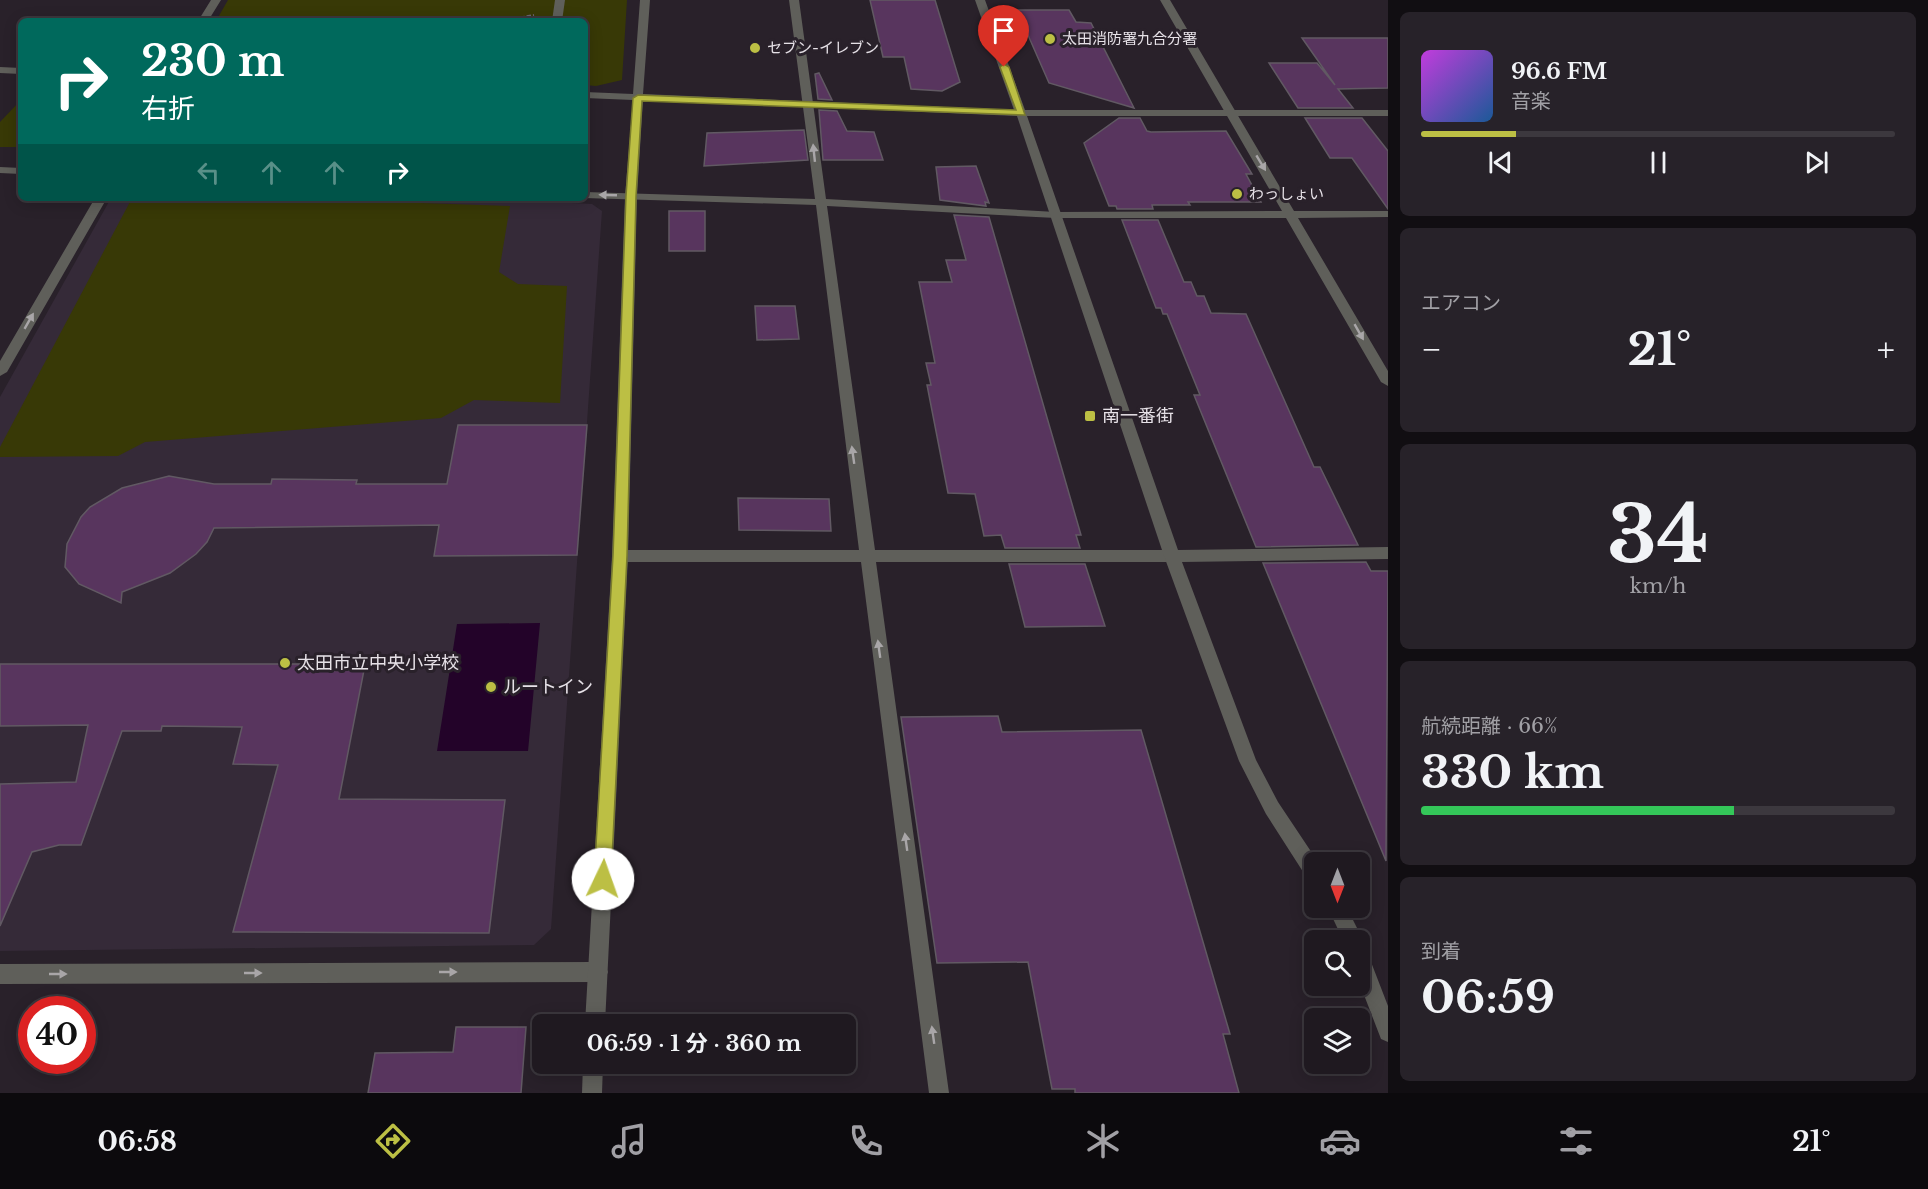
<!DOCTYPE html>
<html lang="ja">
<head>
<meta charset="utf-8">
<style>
	:root { --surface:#1f1920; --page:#272229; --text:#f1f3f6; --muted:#a1a0a5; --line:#3c383e; --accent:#bcbf44 }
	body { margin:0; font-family:"Libre Baskerville","Noto Sans JP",serif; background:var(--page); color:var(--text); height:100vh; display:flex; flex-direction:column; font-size:22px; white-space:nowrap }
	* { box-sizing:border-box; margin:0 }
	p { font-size:20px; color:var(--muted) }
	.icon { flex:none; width:33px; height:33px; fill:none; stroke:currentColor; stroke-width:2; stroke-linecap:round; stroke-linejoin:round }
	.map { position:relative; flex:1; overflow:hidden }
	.panel { display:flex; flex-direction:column; gap:12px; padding:12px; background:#110e12; width:540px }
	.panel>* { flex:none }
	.guide { position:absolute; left:18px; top:18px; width:570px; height:183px; border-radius:9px; box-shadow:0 3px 15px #0003,0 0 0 2px var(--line); background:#00695c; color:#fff; overflow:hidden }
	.needle { width:39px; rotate:180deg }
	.tools { position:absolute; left:1304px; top:852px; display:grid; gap:12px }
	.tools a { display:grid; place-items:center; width:66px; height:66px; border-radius:9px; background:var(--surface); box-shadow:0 3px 15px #0003,0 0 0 2px var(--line); font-size:30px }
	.speed { position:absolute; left:18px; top:996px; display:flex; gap:12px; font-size:30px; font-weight:700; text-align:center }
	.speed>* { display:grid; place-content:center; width:78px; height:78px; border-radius:50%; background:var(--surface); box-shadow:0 3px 15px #0003,0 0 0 2px var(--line); line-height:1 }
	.speed .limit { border:9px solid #d22; background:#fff; color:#111 }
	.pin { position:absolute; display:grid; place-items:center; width:51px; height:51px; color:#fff; margin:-62px -26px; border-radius:50% 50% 50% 0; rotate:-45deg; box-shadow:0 0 6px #0007 }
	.pin .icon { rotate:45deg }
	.me { position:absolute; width:66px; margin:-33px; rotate:3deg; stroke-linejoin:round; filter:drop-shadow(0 0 4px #0008) }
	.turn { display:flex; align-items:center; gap:21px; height:126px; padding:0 24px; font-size:27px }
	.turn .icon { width:78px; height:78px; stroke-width:2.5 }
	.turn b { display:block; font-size:42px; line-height:51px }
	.lanes { display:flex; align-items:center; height:57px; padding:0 24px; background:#0003; justify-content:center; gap:30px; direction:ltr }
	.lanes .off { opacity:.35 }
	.big { font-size:45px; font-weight:700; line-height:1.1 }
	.panel .widget { flex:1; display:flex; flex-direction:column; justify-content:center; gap:9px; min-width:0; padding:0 21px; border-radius:9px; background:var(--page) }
	.panel .dial { align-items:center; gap:0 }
	.dial b { font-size:78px; line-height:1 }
	.song { display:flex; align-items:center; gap:18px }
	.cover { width:72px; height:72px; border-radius:9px; background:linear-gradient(135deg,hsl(290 70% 55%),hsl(210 70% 35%)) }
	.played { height:6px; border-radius:3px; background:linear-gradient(90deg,var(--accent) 20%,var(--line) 20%) }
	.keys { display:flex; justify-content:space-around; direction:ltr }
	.heat { display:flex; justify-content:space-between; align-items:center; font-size:33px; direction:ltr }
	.charge { height:9px; border-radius:4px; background:linear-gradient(90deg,#34c759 66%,var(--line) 0) }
	.trip { position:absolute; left:532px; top:1014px; width:324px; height:60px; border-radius:9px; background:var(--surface); box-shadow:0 3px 15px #0003,0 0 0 2px var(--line); font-weight:700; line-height:60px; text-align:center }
	.menu { display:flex; height:96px; justify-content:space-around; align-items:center; background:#0c0a0d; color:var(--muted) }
	.menu .icon { width:42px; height:42px }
	.menu .selected { color:var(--accent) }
	.menu b { font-size:27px; color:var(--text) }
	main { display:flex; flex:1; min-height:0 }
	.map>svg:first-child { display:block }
	.built { fill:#352a38 }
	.green { fill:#383906 }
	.water { fill:#230329 }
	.building { fill:#58355e; stroke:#615963; stroke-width:1.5 }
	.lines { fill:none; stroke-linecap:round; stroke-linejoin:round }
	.path { stroke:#6b646c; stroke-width:2; stroke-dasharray:4.5 2; stroke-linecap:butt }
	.pedestrian { fill:#5f5f5a; fill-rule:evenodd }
	.minor { fill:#5f5f5a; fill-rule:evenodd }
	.tertiary { fill:#5f5f5a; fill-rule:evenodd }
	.oneway { fill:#a9a6a8 }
	.route { fill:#bcbf44; stroke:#7a7c2c; stroke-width:1.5 }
	.poi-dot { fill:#bcbf44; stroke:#29212a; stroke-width:2 }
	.labels { text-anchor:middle; stroke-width:6; stroke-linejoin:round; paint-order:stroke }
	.far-poi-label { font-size:15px; fill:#e6e1e7; stroke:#29212a; text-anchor:start }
	.poi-label { font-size:18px; fill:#e6e1e7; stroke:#29212a; text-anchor:start }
</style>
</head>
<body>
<main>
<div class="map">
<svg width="1388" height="1093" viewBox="0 0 1388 1093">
	<rect width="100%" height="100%" fill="#29212a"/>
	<path class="built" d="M 111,198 L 474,198 L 592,204 L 602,211 L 551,929 L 534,945 L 0,951 L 0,397 Z"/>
	<path class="green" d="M 228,0 L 627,0 L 622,80 L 596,86 L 585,85 L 585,21 L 216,21 Z
		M 21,100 L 21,147 L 0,147 L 0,122 Z
		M 132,198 L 272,198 L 510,206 L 499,272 L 518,284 L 567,286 L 560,403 L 474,400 L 441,418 L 145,442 L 118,456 L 0,457 L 0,447 Z"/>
	<path class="water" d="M 540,623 L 528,751 L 437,751 L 457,624 Z"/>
	<path class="building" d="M 870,0 L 935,0 L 960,82 L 942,91 L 911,89 L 904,57 L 883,57 Z
		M 1017,10 L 1069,10 L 1076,22 L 1091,23 L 1134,108 L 1049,83 Z
		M 1302,38 L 1388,38 L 1388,88 L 1338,89 L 1353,108 L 1298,108 L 1269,63 L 1317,63 L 1335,85 Z
		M 819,73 L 832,100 L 818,99 L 815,74 Z
		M 819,110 L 837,111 L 847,131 L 874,132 L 883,160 L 823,160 Z
		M 1119,118 L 1140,118 L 1147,131 L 1151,132 L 1226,131 L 1252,174 L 1246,174 L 1261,202 L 1188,202 L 1190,205 L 1152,205 L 1153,209 L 1117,209 L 1116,206 L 1109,206 L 1084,143 Z
		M 1305,118 L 1362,118 L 1388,151 L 1388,209 L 1352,158 L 1330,158 Z
		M 804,130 L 808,160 L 704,166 L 707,133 Z
		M 976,166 L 989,203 L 985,202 L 986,206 L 940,200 L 936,167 Z
		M 669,211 L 705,211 L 705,251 L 669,251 Z
		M 954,215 L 989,217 L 1081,535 L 1076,535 L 1080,548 L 1005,548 L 1001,535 L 984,536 L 975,494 L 948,493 L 927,385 L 931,385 L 926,363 L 935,363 L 919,282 L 952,282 L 946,260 L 966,260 Z
		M 1122,220 L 1158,220 L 1184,282 L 1191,282 L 1197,296 L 1204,296 L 1211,313 L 1246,314 L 1314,467 L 1320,467 L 1358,545 L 1256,547 L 1194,395 L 1200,395 L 1167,314 L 1163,314 L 1161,308 L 1156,308 Z
		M 755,306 L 795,306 L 799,339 L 757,340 Z
		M 458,425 L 587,425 L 577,555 L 434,556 L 439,525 L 214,528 L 207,542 L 196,554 L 170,573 L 122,592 L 121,603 L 79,584 L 65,567 L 67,544 L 81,517 L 90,507 L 122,488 L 169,476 L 214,484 L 271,484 L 272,479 L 357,480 L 356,484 L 447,484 Z
		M 738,498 L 829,499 L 831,531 L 739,530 Z
		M 1366,562 L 1371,571 L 1388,571 L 1386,861 L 1263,563 Z
		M 1009,564 L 1085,564 L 1105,626 L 1025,627 Z
		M 0,664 L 312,664 L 310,671 L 364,670 L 339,799 L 505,800 L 489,933 L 233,932 L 278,765 L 233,764 L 242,727 L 162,726 L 161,731 L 122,731 L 81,845 L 59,845 L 32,852 L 0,926 L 0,784 L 76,782 L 88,725 L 0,726 Z
		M 998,716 L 1002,732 L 1141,730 L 1230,1034 L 1223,1034 L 1239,1093 L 1075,1093 L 1075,1089 L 1052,1089 L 1028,962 L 937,963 L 901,717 Z
		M 456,1027 L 526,1027 L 521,1093 L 368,1093 L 375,1053 L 453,1052 Z"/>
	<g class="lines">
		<path class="path" d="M 501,21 L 534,15"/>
		<path class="pedestrian" d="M 555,0 L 565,0 L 562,21 L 552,21 Z"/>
		<path class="minor" d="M 211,0 L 221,0 L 208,21 L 198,21 Z
			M 789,0 L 799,0 L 826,199 L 1056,212 L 1282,211 L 1160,0 L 1170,0 L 1294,211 L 1388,211 L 1388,217 L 1298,218 L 1388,371 L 1388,386 L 1381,382 L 1286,218 L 1056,218 L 827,206 L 875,550 L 1172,550 L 1180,556 L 1172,562 L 876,562 L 949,1093 L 929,1093 L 861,562 L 620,562 L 612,556 L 620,550 L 859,550 L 816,205 L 584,198 L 585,192 L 815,199 Z
			M 0,167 L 21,168 L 21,174 L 0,173 Z
			M 95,198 L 107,198 L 7,372 L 0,376 L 0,361 Z
			M 598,962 L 605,965 L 608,972 L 605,979 L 598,982 L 0,984 L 0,964 Z"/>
		<path class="tertiary" d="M 640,0 L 650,0 L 643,94 L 1014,110 L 975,0 L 985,0 L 1025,110 L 1388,110 L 1388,116 L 1027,116 L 1178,550 L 1388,547 L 1388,559 L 1182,562 L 1256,760 L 1278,802 L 1318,862 L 1314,862 L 1314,881 L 1307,878 L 1266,814 L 1239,761 L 1164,556 L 1017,116 L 643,100 L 637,196 L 628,556 L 605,1024 L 585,1024 L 612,556 L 625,196 L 633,100 L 585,98 L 585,92 L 633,94 Z
			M 0,67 L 21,68 L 21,74 L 0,73 Z
			M 1328,908 L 1347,908 L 1363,940 L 1359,947 L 1366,949 L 1388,1006 L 1388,1042 L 1381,1039 L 1359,982 L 1359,940 L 1343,940 Z
			M 583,1064 L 603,1064 L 602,1093 L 582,1093 Z"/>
	</g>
	<defs><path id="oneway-solid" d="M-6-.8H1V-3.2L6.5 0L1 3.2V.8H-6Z" transform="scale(1.5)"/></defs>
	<g class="oneway">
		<use href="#oneway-solid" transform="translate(814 153) rotate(-96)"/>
		<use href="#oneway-solid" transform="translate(1261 163) rotate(59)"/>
		<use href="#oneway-solid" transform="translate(608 195) rotate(-178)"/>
		<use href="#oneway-solid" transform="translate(29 321) rotate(-60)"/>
		<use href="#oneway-solid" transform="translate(1359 332) rotate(60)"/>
		<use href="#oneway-solid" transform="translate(853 455) rotate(-98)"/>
		<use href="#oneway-solid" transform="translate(879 649) rotate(-98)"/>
		<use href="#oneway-solid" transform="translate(906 842) rotate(-98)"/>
		<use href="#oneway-solid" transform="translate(448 972)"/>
		<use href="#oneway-solid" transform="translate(253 973)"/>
		<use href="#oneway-solid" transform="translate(58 974)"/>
		<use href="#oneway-solid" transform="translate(933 1035) rotate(-98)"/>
	</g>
	<path class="route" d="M 1004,64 L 1009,67 L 1025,115 L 642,101 L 636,196 L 627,556 L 611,879 L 609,885 L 603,887 L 597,885 L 594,879 L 613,556 L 626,196 L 633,98 L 638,95 L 1016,110 L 1000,67 Z"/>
	<g class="poi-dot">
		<circle cx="1050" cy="39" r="6"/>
		<circle cx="755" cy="48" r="6"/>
		<circle cx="1237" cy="194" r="6"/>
		<rect x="1084" y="410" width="12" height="12" rx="3"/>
		<circle cx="285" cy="663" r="6"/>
		<circle cx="491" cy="687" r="6"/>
	</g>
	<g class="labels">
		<g class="far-poi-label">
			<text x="1062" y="44">太田消防署九合分署</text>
			<text x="767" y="53">セブン-イレブン</text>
			<text x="1249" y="199">わっしょい</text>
		</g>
		<g class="poi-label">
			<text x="1102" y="422">南一番街</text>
			<text x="297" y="669">太田市立中央小学校</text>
			<text x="503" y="693">ルートイン</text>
		</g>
	</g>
</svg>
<div class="tools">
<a><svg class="needle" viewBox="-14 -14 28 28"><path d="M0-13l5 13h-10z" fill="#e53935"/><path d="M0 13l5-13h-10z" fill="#a1a0a5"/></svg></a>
<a><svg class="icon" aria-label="search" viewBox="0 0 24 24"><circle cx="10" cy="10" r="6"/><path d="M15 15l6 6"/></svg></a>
<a><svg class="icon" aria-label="layers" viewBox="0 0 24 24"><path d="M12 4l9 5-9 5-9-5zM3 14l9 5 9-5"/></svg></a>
</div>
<div class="speed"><div class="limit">40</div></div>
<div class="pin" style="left:1004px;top:67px;background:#d93025"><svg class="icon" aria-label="arrive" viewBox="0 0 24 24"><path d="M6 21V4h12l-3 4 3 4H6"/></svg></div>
<svg class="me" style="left:603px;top:879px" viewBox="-20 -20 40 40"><circle r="19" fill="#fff"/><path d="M0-13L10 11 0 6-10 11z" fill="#bcbf44"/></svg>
<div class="trip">06:59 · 1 分 · 360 m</div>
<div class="guide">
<div class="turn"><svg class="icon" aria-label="right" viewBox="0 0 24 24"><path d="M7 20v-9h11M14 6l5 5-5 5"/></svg><div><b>230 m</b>右折</div></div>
<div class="lanes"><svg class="icon off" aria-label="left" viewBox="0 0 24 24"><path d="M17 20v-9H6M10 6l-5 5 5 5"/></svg><svg class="icon off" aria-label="ahead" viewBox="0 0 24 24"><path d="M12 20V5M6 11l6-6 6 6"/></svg><svg class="icon off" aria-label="ahead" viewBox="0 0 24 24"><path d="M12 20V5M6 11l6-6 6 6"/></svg><svg class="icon" aria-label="right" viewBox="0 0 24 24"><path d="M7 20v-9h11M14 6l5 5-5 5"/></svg></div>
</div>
</div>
<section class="panel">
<div class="widget">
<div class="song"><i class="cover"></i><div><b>96.6 FM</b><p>音楽</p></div></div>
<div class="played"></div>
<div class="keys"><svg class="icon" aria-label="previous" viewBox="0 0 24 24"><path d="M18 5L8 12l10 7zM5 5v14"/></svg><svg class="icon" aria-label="pause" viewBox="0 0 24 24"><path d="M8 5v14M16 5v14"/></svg><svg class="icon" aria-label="next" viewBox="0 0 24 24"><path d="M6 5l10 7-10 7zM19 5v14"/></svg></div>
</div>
<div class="widget"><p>エアコン</p>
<div class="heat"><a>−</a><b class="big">21°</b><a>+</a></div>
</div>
<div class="widget dial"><b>34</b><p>km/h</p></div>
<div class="widget"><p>航続距離 · 66%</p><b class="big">330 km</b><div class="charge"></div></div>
<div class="widget"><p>到着</p><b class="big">06:59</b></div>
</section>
</main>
<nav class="menu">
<b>06:58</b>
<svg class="icon selected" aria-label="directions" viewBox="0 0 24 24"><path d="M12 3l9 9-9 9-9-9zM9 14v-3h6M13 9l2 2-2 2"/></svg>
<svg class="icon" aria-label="music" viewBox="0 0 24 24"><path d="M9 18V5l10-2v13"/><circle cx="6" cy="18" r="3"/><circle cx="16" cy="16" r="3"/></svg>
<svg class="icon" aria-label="phone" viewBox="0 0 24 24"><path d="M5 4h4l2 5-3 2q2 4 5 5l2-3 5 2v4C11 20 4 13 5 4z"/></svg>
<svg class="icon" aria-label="climate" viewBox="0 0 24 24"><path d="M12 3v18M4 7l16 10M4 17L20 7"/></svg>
<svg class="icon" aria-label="car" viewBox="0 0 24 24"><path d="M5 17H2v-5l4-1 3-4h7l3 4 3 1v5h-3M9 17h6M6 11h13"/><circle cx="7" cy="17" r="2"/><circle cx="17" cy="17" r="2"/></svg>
<svg class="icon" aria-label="filters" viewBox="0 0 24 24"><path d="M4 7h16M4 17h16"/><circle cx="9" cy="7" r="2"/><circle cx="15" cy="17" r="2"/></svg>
<b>21°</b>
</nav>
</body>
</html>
